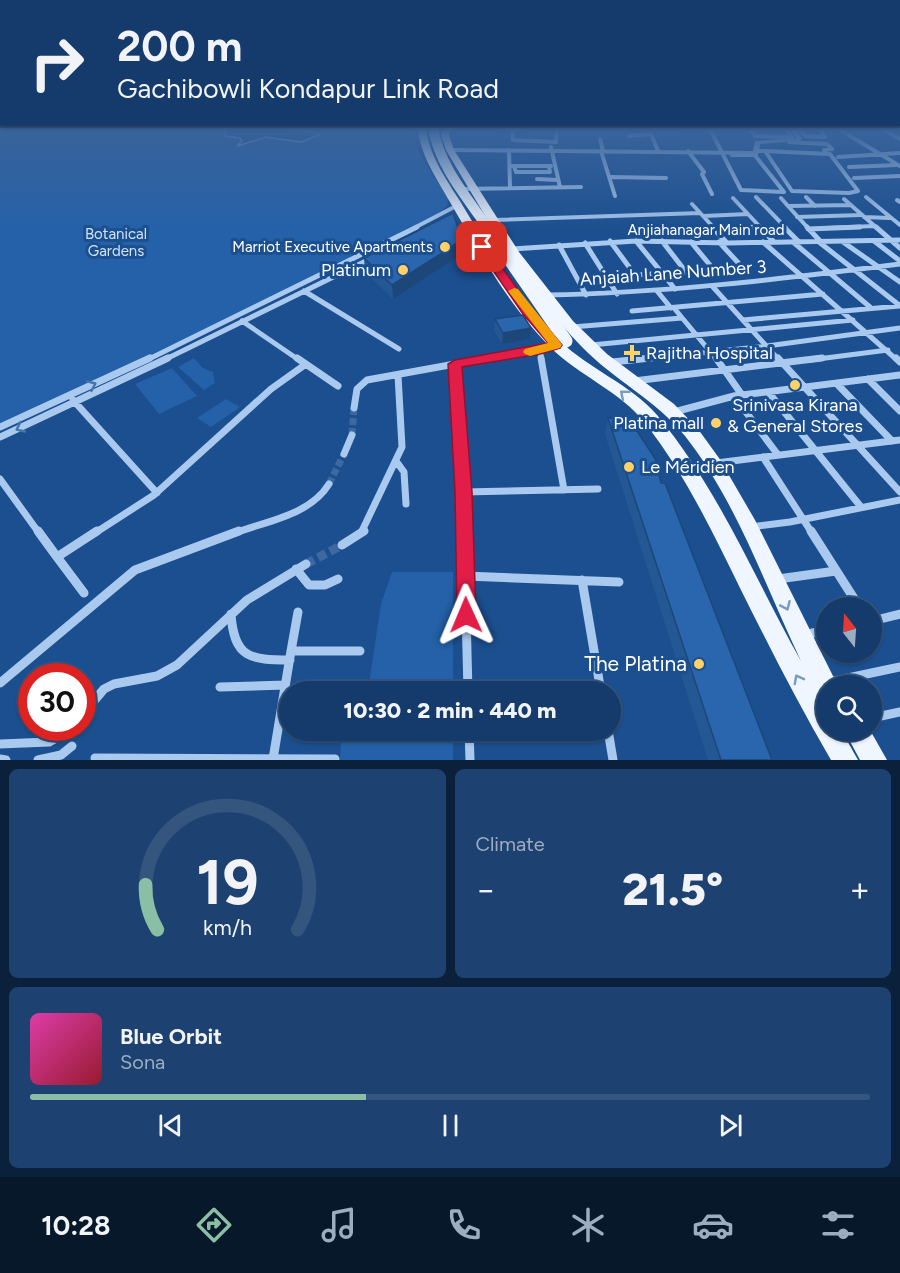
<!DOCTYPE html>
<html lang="en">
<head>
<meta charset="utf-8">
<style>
	:root { --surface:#143b6b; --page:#1d4271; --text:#f1f3f6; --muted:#9dadc1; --line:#33557e; --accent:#8abfa5 }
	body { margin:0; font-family:Figtree,sans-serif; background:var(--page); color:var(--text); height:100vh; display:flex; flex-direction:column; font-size:22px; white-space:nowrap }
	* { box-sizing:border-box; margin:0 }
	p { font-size:20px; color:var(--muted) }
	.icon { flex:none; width:33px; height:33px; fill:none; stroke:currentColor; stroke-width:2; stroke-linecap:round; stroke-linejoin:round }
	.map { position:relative; height:760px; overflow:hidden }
	.drawer { display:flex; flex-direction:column; gap:9px; padding:9px; background:#0b203b; flex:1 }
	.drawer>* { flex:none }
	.hud { position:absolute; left:0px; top:0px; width:900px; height:126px; box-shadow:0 2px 4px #0004,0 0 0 2px var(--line); background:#143b6b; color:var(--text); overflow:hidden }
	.needle { width:39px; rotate:343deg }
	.tools { position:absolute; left:816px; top:597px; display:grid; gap:12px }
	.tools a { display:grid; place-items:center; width:66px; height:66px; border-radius:50%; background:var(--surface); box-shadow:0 2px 4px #0004,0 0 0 2px var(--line); font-size:30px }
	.speed { position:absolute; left:18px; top:663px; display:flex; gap:12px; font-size:30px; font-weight:700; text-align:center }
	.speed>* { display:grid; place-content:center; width:78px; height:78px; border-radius:50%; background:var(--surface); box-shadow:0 2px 4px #0004,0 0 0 2px var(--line); line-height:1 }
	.speed .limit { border:9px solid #d22; background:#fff; color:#111 }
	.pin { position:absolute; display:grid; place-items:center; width:51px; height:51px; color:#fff; margin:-26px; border-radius:12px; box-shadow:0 3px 9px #0006 }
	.me { position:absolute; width:66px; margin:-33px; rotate:359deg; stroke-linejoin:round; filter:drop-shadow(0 0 4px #0008) }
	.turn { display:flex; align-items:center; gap:21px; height:126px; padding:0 18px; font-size:27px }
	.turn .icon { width:78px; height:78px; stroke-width:2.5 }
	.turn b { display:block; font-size:42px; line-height:51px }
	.big { font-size:45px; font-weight:800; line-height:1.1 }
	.drawer .widget { flex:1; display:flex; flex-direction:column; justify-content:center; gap:9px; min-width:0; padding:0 21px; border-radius:9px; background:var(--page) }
	.drawer .dial { align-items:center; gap:0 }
	.dial svg { height:156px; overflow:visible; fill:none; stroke:var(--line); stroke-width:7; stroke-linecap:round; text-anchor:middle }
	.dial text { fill:var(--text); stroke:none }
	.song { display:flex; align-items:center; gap:18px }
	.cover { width:72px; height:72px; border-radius:9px; background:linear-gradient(135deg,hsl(320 70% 55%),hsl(350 70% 35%)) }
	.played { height:6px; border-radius:3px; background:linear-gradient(90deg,var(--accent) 40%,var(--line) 40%) }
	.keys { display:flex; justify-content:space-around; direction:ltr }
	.heat { display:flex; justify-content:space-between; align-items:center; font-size:33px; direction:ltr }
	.drawer .tiles { flex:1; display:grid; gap:9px; grid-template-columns:1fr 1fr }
	.widget:last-child { grid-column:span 2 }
	.trip { position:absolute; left:279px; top:681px; width:342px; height:60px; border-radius:30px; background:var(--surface); box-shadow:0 2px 4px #0004,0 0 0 2px var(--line); font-weight:800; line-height:60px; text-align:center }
	.tabs { display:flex; height:96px; justify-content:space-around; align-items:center; background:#08182b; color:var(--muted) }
	.tabs .icon { width:42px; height:42px }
	.tabs .current { color:var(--accent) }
	.tabs b { font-size:27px; color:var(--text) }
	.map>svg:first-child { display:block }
	.green { fill:#2461a8 }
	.water { fill:#123a6d; stroke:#9cc4f0; stroke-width:1.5 }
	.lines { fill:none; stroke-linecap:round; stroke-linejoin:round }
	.minor-tunnel-far1 { stroke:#3d69a0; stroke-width:7; stroke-dasharray:7 3; stroke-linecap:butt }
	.minor-tunnel { stroke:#3d69a0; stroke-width:9; stroke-dasharray:9 4.5; stroke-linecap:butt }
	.minor-far3 { stroke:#a9c9ee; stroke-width:4 }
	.minor-far2 { stroke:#a9c9ee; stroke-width:5 }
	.minor-far1 { stroke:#a9c9ee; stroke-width:7 }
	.minor { stroke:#a9c9ee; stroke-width:9 }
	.tertiary { fill:#a9c9ee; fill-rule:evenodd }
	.primary { fill:#f0f6ff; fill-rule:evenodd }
	.primary-bridge-far1 { stroke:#f0f6ff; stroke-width:10 }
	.primary-bridge { stroke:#f0f6ff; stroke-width:13 }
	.wall { fill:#245895 }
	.shaded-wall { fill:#1d4779 }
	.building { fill:#2a66ad; stroke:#1d4779; stroke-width:1.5 }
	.oneway { stroke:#4674ac }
	.oneway2 { stroke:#7b9ac1 }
	.route { fill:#e11d48; stroke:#92132f; stroke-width:1.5 }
	.slow { fill:#f59e0b }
	.poi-dot { fill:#ffd166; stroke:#1b4f8f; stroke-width:2 }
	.labels { text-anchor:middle; stroke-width:6; stroke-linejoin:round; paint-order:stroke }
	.far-street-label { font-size:15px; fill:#fff; stroke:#1b4f8f }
	.far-park-label { font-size:15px; fill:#cfe3fa; stroke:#1b4f8f }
	.far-poi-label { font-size:15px; fill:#fff; stroke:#1b4f8f; text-anchor:end }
	.poi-label { font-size:18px; fill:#fff; stroke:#1b4f8f; text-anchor:end }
	.street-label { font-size:18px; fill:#fff; stroke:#1b4f8f }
	.near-poi-label { font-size:21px; fill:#fff; stroke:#1b4f8f; text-anchor:end }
</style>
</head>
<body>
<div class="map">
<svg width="900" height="760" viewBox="0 0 900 760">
	<rect width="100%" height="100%" fill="#1b4f8f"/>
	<path class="green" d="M 0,128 L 414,128 C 413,152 436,178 448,198 L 447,206 L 437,214 C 295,290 148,359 0,423 Z
		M 194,358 L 203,368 L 213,372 L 215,383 L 204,390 L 178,367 Z
		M 172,368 L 197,396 L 159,414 L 135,384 Z
		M 226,399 L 240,407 L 211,427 L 197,418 Z
		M 392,572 L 453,572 L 453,691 L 368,691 L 381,604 Z
		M 349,730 L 453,731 L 453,760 L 340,760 L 341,743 Z"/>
	<path class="water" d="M 226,128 L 279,128 L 316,132 L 319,135 L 301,142 L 266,137 L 237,146 L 242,141 L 240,138 L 225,136 Z"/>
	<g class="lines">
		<path class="minor-tunnel-far1" d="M 352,435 L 354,408
			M 329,484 L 344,454"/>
		<path class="minor-tunnel" d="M 306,564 L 342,545"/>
		<path class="minor-far3" d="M 499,128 L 516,129
			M 523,128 L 512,130 L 513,140 L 556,142 L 557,128
			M 680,128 L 708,129
			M 750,128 L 755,136 L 792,137 L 785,128
			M 798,128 L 805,136 L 825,137 L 819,128
			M 837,128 L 900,166
			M 881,128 L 900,139
			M 710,129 L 741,190 L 784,192 L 753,153
			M 713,129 L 743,128
			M 629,136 L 651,134 L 658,151
			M 600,139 L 603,151
			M 789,142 L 827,144 L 832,149 L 824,150
			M 551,147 L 560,187
			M 509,150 L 510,187
			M 601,151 L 615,196
			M 688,151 L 704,172 L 702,174 L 712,194
			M 757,151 L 765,151
			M 765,151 L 830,154 L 858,191 L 849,193 L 792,191 Z
			M 732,155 L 756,155
			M 838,157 L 900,153
			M 510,166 L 551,166
			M 514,166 L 516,172 L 550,172 L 549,166
			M 849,167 L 897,165
			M 611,177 L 666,178
			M 854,178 L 900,176
			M 537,179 L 558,180
			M 459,189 L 581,187
			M 756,197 L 786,228
			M 806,197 L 815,206
			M 866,197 L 900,225
			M 733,198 L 761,228
			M 781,198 L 788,206
			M 844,199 L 877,228
			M 897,200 L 900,202
			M 692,204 L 714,228
			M 703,216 L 748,214
			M 797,217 L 861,215
			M 864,217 L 890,218
			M 493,220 L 700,213
			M 414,228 L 458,205
			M 734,228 L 760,227
			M 808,228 L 788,206 L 851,205
			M 827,228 L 874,226"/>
		<path class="minor-far2" d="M 712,227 L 727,243
			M 760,227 L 774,242
			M 784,227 L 799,242
			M 807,227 L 821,242
			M 876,227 L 900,248
			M 715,229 L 760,227
			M 808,229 L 860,227
			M 610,241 L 635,275
			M 636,241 L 675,289
			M 662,241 L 686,272
			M 874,241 L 900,261
			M 691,242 L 714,270
			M 763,242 L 897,360
			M 793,242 L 870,307
			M 819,242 L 899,305
			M 843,242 L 900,282
			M 585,243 L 617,294
			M 559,245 L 586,295
			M 512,249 L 636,241 L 727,243 L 900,240
			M 607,277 L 743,268 L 719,242
			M 713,287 L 779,360
			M 304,291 L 399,349
			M 657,291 L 671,308
			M 546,295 C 665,293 782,279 900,264
			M 674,308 L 717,360
			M 632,311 L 823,294
			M 743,320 L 900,306
			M 242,321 L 299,360
			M 572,327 L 682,318
			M 591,345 L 853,320
			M 540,350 L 542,360
			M 147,360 L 417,227
			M 164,360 L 370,259
			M 479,360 L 556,345
			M 636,360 L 767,346 L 900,328
			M 810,360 L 888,350"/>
		<path class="minor-far1" d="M 297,358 L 338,386
			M 541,358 L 564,490
			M 716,358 L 742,395
			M 778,358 L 900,492
			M 896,358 L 900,362
			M 612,362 L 651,358
			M 868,379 L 900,411
			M 634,381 L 822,358
			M 838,385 L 892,441
			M 769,393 L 861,507
			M 734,396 L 778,455
			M 73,400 L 157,493
			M 354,408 L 357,389 L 367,380 L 455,364
			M 674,412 L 734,396 L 900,375
			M 0,427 L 150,358
			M 0,437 L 168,358
			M 344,454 L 352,435
			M 763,457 L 812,533
			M 396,461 L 404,472 L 406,504
			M 716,463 L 900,440
			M 0,479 L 39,533
			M 463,492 L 598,489
			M 750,527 L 790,522 L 900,500
			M 95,533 L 154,495 L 271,389 L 306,364
			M 235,533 C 267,521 310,515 329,484
			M 361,533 L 402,447 L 398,375
			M 464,533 L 455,364 L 487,358"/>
		<path class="minor" d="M 38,531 L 57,557 L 97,531
			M 464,531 L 468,692
			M 811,531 L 860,608
			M 342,545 L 364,531
			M 57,557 L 84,593
			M 296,569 L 309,585 L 325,585 L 338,579
			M 465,576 L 619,582
			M 778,579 L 836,571
			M 582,580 L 601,692
			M 231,614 C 234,658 250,660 290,660
			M 872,621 L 900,614
			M 804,635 L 826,630
			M 291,651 L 298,612
			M 829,682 L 900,667
			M 0,683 L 135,570 L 239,531
			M 220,687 L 285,685
			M 82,715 L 104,689 L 114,684 L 157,676 L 177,665 L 247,600 L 306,564
			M 872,718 L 900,712
			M 469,730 L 470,760
			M 608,730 L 613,760
			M 0,744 L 49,742 L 74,728
			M 95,758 L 335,759
			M 0,759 L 6,760
			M 273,759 L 291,651 L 360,651
			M 38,760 L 61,755 L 72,746"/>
		<path class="tertiary" d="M 789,128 L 795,128 L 802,138 L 800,141 L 760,144 L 759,153 L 756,155 L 450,152 L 447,150 L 450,148 L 753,151 L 755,141 L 796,138 Z"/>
		<path class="primary" d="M 418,128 L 426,128 C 429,155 446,179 460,201 C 489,249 519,301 560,341 C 589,369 630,384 657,415 C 718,488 755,579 801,661 C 765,586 737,502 685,436 C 656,400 614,380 582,347 C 526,289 487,219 446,150 L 441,135 L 442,128 L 450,128 L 449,135 L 454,150 L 519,252 L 573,321 L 607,354 L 674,404 L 698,429 L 719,458 L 755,520 L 838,686 L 826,686 L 826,697 L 820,695 L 826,707 L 826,730 L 841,730 L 858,760 L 831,760 C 798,704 769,646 740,588 C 712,531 685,474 645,423 C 620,391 579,376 550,347 C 509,306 479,252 450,202 C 437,179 420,155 418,128 Z
			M 844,730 L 870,730 L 887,760 L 860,760 Z"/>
		<path class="primary-bridge-far1" d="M 433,128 C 440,167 466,196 488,228"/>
		<path class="primary-bridge" d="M 487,227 L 566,341"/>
	</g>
	<path class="wall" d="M 462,254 L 393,299 L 365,272 L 364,258 Z
		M 495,319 L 531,328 L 530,339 L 502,344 L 494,330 Z
		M 608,418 L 661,483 L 772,760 L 708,760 L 605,434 Z"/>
	<path class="shaded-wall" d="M 462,240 L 462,254 L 393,299 L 392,285 Z
		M 531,328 L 530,339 L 502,344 L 503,333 Z"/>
	<path class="building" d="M 453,213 L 462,240 L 392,285 L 364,258 Z
		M 523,315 L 531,328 L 503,333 L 495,319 Z
		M 628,417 L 656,460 L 661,483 L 665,483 L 772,760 L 721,760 L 608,418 Z"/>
	<defs><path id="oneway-chevron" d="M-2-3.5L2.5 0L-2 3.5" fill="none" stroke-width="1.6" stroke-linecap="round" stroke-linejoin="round" transform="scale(1.5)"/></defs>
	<g class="oneway">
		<use href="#oneway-chevron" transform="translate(92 385) rotate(-24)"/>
		<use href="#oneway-chevron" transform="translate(20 428) rotate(155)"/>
	</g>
	<g class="oneway2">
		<use href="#oneway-chevron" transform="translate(624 394) rotate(-140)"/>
		<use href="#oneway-chevron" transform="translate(786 606) rotate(66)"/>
		<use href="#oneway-chevron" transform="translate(798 679) rotate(-118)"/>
	</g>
	<linearGradient id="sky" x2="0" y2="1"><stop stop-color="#0f2b4f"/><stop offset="0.55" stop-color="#39639b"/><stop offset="1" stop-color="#39639b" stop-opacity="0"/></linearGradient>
	<rect width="900" height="234" fill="url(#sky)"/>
	<path class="route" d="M 482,244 L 486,245 L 532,309 L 562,345 L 560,348 L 540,354 L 462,367 L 472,492 L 476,615 L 473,621 L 466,624 L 460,621 L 457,615 L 455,492 L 448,364 L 455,360 L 548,343 L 523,314 L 477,247 Z"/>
	<path class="slow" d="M 514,288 L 518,289 L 560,342 L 562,345 L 560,348 L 530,356 L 525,354 L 523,352 L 525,349 L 548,343 L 508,291 Z"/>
	<g class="poi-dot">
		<circle cx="445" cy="247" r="6"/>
		<circle cx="403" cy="270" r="6"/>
		<path d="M629 344h6v6h6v6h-6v6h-6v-6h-6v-6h6z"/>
		<circle cx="795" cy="385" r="6"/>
		<circle cx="716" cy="423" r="6"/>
		<circle cx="629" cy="467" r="6"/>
		<circle cx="699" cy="664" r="6"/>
	</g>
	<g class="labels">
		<g class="far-street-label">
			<text x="706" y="235">Anjiahanagar Main road</text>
		</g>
		<g class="far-park-label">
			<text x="116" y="239">Botanical<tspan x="116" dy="17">Gardens</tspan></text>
		</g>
		<g class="far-poi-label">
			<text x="433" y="252">Marriot Executive Apartments</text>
		</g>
		<g class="poi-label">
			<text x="391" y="276">Platinum</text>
			<text x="646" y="359" text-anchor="start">Rajitha Hospital</text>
			<text x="795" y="411" text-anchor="middle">Srinivasa Kirana<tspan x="795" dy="21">&amp; General Stores</tspan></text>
			<text x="704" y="429">Platina mall</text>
			<text x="641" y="473" text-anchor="start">Le Méridien</text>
		</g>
		<g class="street-label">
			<text transform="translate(673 273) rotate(-4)" y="6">Anjaiah Lane Number 3</text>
		</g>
		<g class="near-poi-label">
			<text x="687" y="671">The Platina</text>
		</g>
	</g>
</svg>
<div class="tools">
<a><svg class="needle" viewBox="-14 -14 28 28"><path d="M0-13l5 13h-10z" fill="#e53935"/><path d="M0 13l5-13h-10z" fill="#9dadc1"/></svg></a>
<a><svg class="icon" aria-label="search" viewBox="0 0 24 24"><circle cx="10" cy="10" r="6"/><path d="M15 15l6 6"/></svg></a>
</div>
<div class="speed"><div class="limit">30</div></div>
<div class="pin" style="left:482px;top:247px;background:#d93025"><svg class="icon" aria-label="arrive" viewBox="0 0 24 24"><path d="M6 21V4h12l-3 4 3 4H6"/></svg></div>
<svg class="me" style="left:466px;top:615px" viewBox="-20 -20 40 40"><path d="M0-17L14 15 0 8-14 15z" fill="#e11d48" stroke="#fff" stroke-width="4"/></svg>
<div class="trip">10:30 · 2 min · 440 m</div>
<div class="hud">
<div class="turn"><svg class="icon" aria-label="right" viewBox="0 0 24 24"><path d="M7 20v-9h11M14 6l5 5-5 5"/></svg><div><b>200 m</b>Gachibowli Kondapur Link Road</div></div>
</div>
</div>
<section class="drawer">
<div class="tiles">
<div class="widget dial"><svg viewBox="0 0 100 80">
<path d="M14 69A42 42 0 1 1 86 69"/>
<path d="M14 69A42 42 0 0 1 8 46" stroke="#8abfa5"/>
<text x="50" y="56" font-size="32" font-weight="700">19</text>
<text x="50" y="72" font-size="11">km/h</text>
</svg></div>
<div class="widget"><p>Climate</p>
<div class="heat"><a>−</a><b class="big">21.5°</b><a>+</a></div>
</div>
<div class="widget">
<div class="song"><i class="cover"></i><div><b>Blue Orbit</b><p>Sona</p></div></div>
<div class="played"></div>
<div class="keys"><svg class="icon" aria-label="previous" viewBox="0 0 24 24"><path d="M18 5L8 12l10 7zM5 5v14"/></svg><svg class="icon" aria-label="pause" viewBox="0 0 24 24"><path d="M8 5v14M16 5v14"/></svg><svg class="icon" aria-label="next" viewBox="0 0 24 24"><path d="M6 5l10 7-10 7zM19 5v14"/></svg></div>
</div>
</div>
</section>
<nav class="tabs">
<b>10:28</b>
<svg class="icon current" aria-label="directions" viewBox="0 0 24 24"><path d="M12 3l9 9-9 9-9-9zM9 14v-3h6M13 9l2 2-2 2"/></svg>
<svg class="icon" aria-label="music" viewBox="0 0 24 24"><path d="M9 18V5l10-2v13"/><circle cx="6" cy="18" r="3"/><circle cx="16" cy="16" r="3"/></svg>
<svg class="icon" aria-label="phone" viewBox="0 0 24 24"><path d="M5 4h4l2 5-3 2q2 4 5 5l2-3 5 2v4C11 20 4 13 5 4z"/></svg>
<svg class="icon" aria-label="climate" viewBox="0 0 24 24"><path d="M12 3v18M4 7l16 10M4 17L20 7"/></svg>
<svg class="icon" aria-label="car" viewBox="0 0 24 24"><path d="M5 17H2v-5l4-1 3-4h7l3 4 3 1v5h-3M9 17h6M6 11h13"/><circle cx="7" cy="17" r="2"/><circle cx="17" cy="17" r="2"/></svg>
<svg class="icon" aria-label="filters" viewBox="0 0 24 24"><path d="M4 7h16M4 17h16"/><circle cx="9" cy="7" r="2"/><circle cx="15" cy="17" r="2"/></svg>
</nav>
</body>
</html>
